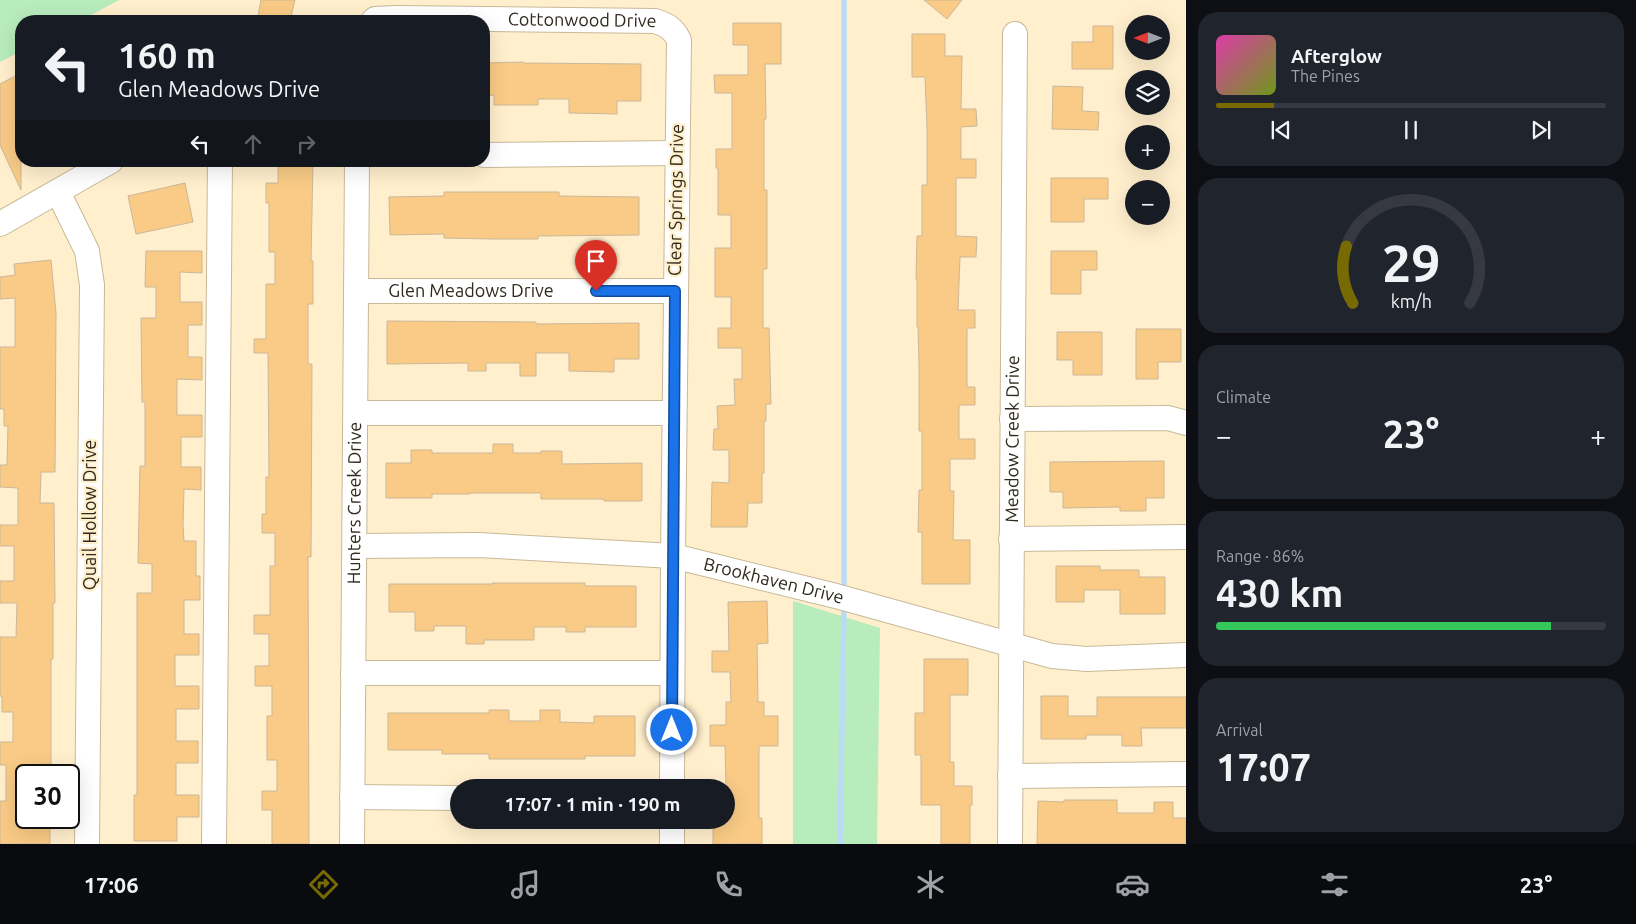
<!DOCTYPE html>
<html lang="en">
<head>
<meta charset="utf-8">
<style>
	:root { --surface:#171b24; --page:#20242c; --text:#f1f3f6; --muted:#9ea1a6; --line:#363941; --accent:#786a03 }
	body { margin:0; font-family:Ubuntu,sans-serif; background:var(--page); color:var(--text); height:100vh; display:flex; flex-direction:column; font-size:19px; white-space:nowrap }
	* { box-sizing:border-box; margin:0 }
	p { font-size:16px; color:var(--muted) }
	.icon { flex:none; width:28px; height:28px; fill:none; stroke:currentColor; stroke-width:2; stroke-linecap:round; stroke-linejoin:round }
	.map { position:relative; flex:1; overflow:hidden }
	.details { display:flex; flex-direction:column; gap:12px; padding:12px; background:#0d0f14; width:450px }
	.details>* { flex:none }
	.hud { position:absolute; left:15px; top:15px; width:475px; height:152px; border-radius:20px; box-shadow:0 5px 20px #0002; background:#171b24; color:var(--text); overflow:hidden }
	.needle { width:32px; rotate:270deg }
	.controls { position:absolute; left:1125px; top:15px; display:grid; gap:10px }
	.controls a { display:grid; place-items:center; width:45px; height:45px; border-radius:50%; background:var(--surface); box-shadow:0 5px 20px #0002; font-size:25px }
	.speed { position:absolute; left:15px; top:764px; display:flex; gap:10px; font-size:25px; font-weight:700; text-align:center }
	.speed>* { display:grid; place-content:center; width:65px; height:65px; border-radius:50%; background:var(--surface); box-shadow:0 5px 20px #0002; line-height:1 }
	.speed .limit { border:2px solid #111; border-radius:8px; background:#fff; color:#111 }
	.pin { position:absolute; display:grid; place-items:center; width:42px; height:42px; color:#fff; margin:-51px -21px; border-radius:50% 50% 50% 0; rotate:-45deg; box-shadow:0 0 5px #0007 }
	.pin .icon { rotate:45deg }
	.me { position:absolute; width:55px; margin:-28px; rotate:0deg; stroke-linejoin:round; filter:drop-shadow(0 0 4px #0008) }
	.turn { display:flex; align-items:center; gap:18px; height:105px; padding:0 20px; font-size:22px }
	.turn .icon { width:65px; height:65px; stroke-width:2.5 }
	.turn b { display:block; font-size:35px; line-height:42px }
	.lanes { display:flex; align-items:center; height:48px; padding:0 20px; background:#0003; justify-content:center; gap:25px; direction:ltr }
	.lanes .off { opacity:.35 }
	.big { font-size:38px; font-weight:600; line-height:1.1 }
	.details .widget { flex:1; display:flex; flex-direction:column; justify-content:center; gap:8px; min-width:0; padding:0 18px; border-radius:20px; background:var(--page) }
	.details .dial { align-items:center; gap:0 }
	.dial svg { height:130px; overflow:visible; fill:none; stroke:var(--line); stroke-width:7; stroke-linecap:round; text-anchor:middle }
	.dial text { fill:var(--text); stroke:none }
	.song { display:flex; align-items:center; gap:15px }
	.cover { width:60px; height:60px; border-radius:8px; background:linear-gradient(135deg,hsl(320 70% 55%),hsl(80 70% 35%)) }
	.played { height:5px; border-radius:2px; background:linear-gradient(90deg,var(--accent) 15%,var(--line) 15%) }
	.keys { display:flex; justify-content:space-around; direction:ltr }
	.heat { display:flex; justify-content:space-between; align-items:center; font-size:28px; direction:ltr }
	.charge { height:8px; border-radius:4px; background:linear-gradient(90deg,#34c759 86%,var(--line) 0) }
	.trip { position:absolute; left:450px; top:779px; width:285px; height:50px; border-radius:25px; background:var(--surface); box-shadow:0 5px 20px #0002; font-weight:600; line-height:50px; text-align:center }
	.tab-bar { display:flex; height:80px; justify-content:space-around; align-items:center; background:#090b0e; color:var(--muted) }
	.tab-bar .icon { width:35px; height:35px }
	.tab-bar .selected { color:var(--accent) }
	.tab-bar b { font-size:22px; color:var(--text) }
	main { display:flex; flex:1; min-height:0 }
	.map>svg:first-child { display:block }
	.green { fill:#b8ecbd }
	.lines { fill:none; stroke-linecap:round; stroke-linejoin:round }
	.stream { stroke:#bbdaf6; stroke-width:5.5 }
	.building { fill:#f9cb86; stroke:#ccb798 }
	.minor-casing { stroke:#c8b998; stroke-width:26 }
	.minor { stroke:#fff; stroke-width:24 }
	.route-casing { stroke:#114b97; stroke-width:12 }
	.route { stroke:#1a73e8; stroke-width:9 }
	.labels { text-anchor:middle; stroke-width:4.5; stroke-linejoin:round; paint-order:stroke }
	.street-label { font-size:18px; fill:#2f2a1d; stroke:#ffefcd }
</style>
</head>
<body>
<main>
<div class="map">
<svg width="1186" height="844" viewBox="0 0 1186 844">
	<rect width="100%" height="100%" fill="#ffefcd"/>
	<path class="green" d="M 0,0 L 119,0 L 80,21 L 21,21 L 21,51 L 0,62 Z
		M 793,601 L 880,628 L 877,844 L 793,844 Z"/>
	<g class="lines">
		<path class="stream" d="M 844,0 L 844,593
			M 840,844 L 844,605"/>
	</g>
	<path class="building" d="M 261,0 L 295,0 L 290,21 L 257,21 Z
		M 924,0 L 962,0 L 947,19 Z
		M 733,23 L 781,23 L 781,64 L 765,64 L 766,119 L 764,119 L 764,190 L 767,190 L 767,269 L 763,269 L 763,328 L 769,328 L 771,404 L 766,404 L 766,421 L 764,421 L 764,473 L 762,473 L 762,503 L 748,503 L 747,527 L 711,527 L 712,482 L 729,483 L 729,450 L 713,450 L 714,429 L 718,429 L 717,406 L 735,405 L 734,379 L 742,379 L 742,348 L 718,348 L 718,328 L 731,328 L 731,297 L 715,297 L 715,248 L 731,248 L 731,215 L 718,215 L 718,168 L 716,168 L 716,149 L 732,149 L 732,93 L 715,93 L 714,75 L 748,75 L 748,45 L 733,45 Z
		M 1093,26 L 1113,26 L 1113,69 L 1072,69 L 1072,42 L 1093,42 Z
		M 912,34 L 945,34 L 945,56 L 962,56 L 961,109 L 976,109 L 977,126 L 961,127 L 961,159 L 976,159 L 976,178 L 956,178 L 956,236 L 977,237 L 976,257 L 960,257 L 958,310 L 975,310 L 975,328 L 967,328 L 967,387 L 975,387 L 975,405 L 959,405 L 959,439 L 975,439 L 975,459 L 950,459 L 950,491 L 954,491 L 953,540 L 970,540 L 970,584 L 922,584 L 922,532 L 918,532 L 919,490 L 922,490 L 922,431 L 919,431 L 919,364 L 918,327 L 917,327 L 917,279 L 916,279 L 917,236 L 922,236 L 922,185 L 927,185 L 927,127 L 925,77 L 912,77 Z
		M 523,62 L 523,63 L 641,64 L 641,101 L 617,101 L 617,114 L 569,113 L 569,99 L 538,99 L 538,105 L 494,105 L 494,95 L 484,96 L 484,63 Z
		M 21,73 L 21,190 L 0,145 L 0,84 Z
		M 1053,86 L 1083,87 L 1082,111 L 1099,112 L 1098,130 L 1052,129 Z
		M 278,161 L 313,161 L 311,261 L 313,261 L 313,304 L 308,304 L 308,364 L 312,364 L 311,557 L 308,557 L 309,844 L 272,844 L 272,810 L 262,810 L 262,791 L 277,791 L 277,760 L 267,760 L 267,716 L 272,716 L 272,686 L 255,686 L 255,666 L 269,666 L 269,634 L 254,634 L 254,615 L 270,615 L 270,566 L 275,566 L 275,533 L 262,533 L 262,514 L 266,514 L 266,477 L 269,477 L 268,353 L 254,353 L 254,339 L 266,339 L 266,284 L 275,284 L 275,252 L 269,252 L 269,203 L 266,203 L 266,183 L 278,183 Z
		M 1051,178 L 1108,178 L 1108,199 L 1084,199 L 1084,222 L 1051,222 Z
		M 185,183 L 193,222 L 136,234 L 128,196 Z
		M 444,192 L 559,192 L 559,196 L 639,197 L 639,235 L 538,236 L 538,239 L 493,239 L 444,238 L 444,234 L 390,235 L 389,197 L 444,196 Z
		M 146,251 L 202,251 L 202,273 L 180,272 L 180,302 L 202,302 L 202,325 L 188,325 L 188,357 L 202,357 L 202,380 L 177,379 L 177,415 L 202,415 L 202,437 L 181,437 L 181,467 L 201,467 L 201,490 L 184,489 L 183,525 L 184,541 L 196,541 L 196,576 L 200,576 L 200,600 L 184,600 L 184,634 L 199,634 L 199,655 L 175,655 L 175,686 L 199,686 L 199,709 L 176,709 L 176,741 L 198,741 L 198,763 L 176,763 L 176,795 L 199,795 L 199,817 L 177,817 L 177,841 L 134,841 L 134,795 L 137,795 L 137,593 L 152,593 L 152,564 L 138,563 L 140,466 L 145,466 L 145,402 L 142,402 L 141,318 L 156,318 L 156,287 L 145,287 Z
		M 1051,251 L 1097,251 L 1097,270 L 1081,270 L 1081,294 L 1051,294 Z
		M 51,260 L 56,313 L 55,472 L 41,472 L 40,503 L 54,503 L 55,603 L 53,603 L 53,659 L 51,659 L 51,764 L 26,765 L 26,818 L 50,818 L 50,844 L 0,844 L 0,801 L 6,801 L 6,765 L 0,765 L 0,742 L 13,742 L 13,712 L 2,712 L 2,696 L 0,696 L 0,637 L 16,637 L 17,603 L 0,603 L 0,581 L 14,581 L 14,546 L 0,546 L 0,525 L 18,525 L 18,488 L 0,487 L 0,465 L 7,465 L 8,426 L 4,426 L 4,409 L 0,409 L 0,347 L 15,347 L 15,298 L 0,299 L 0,277 L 15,275 L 14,264 Z
		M 387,321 L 536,322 L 536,324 L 639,323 L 639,359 L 614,359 L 614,372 L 569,371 L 569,353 L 536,353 L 536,376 L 520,376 L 520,363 L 486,363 L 486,371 L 468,371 L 468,363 L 387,364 Z
		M 1136,329 L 1181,329 L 1181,362 L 1158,362 L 1158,379 L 1136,379 Z
		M 1057,332 L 1102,332 L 1102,375 L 1073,375 L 1073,360 L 1057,360 Z
		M 493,444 L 513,444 L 513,453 L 541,453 L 541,451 L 562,451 L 562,464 L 642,463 L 642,501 L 604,501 L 604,499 L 541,499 L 541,493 L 470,493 L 470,494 L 432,494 L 432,498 L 386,498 L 386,463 L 411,463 L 411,450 L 432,450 L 432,453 L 493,453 Z
		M 1164,461 L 1164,498 L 1146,498 L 1146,511 L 1120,511 L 1120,507 L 1063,508 L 1063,492 L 1050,492 L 1050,462 Z
		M 1056,566 L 1100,566 L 1100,570 L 1139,570 L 1139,577 L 1165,577 L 1165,614 L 1120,614 L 1120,590 L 1084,590 L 1084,602 L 1056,602 Z
		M 492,583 L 585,583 L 585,586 L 636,586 L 636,627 L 585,627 L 585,632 L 566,632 L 566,627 L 534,627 L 534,640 L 484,640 L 484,644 L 466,644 L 466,626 L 434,626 L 434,631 L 415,631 L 415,612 L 389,612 L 389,584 L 492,584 Z
		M 767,601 L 768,643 L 757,644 L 758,702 L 764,702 L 764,716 L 778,716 L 778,746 L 759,746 L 759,818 L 762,818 L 762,844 L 713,844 L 713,820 L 726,820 L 726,788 L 725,746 L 710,746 L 710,725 L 726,725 L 726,702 L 731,702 L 730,672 L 712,672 L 712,651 L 729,651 L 728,602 Z
		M 924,659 L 968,659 L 968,695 L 950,695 L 950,762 L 954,762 L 954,786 L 972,786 L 972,805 L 970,805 L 970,844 L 941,844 L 941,805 L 921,805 L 921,755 L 915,755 L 915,713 L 924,713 Z
		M 1041,696 L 1068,696 L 1068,716 L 1097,716 L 1097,697 L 1186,697 L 1186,728 L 1141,728 L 1142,746 L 1122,746 L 1122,735 L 1086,735 L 1086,739 L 1041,739 Z
		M 489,710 L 509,710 L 509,721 L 540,721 L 540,710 L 560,710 L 560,722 L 594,723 L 594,716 L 635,716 L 635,756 L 585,756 L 585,759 L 489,759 L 489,754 L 442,754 L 442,750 L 388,750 L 388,713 L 489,713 Z
		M 1064,800 L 1117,800 L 1117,813 L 1154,813 L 1154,802 L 1173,802 L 1173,818 L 1186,818 L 1186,844 L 1037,844 L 1038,801 L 1064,802 Z"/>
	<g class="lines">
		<defs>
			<g id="minor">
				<path id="s1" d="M 373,21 L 375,19 L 396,18 L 655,21 C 667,25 673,28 679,40 L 673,556 L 672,788"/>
				<path d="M 484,155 L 677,153"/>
				<path d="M 58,192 L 87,251 L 92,285 L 87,844"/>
				<path d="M 0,224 L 111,161"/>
				<path id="s2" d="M 356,291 L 675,291"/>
				<path d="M 356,413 L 674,413"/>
				<path d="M 1012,419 L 1168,418 L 1186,423"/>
				<path d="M 1011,539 L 1186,537"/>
				<path id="s3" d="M 355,546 L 478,545 L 673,556 L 836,596 L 1052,656 L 1087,659 L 1186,655"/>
				<path d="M 353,673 L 672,673"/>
				<path d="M 1010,776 L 1186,774"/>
				<path d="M 352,797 L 459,798"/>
				<path d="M 214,844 L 220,161"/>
				<path id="s4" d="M 352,844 L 357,161"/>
				<path d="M 672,844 L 672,820"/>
				<path id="s5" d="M 1010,844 L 1015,34"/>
			</g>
		</defs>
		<use href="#minor" class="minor-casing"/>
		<use href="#minor" class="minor"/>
	</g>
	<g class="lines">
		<defs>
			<path id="route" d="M 596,291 L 675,291 L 672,730"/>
		</defs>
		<use href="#route" class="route-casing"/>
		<use href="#route" class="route"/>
	</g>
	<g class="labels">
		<g class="street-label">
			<text dy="6" stroke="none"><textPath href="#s1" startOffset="210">Cottonwood Drive</textPath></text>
			<text transform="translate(676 200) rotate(-89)" y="6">Clear Springs Drive</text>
			<text dy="6" stroke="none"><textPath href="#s2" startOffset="115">Glen Meadows Drive</textPath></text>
			<text dy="6" stroke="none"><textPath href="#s5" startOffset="405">Meadow Creek Drive</textPath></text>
			<text dy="6" stroke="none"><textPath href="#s4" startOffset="341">Hunters Creek Drive</textPath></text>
			<text transform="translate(90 515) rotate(-90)" y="6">Quail Hollow Drive</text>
			<text dy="6" stroke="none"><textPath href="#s3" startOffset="422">Brookhaven Drive</textPath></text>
		</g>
	</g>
</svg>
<div class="controls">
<a><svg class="needle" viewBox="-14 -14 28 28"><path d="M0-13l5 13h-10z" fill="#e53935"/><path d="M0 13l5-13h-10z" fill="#9ea1a6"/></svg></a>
<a><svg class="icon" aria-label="layers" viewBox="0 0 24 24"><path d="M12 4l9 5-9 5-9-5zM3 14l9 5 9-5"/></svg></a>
<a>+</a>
<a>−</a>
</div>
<div class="speed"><div class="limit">30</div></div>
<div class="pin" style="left:596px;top:291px;background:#d93025"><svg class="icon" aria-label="arrive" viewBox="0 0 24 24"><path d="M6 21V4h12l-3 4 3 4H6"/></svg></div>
<svg class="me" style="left:672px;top:730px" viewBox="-20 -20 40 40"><circle r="17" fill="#1a73e8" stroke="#fff" stroke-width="3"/><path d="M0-11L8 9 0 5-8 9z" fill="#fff"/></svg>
<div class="trip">17:07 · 1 min · 190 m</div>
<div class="hud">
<div class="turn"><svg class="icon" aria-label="left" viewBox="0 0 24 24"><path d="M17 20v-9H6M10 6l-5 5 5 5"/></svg><div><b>160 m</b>Glen Meadows Drive</div></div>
<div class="lanes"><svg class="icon" aria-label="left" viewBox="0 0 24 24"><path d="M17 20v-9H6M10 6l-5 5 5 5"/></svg><svg class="icon off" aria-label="ahead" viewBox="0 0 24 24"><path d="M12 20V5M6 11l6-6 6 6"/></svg><svg class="icon off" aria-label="right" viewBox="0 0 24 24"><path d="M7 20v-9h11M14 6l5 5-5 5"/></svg></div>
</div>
</div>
<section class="details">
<div class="widget">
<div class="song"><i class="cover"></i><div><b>Afterglow</b><p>The Pines</p></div></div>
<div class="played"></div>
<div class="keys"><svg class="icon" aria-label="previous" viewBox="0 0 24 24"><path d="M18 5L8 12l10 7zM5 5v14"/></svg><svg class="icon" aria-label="pause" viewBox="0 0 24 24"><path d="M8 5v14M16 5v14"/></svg><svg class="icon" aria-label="next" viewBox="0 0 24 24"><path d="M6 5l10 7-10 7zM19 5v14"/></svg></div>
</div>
<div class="widget dial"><svg viewBox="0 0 100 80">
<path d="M14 69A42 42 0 1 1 86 69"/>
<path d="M14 69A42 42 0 0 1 10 34" stroke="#786a03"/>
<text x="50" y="56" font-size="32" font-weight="700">29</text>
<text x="50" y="72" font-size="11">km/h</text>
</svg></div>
<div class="widget"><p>Climate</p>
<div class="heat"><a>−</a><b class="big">23°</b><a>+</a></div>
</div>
<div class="widget"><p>Range · 86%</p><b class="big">430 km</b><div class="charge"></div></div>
<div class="widget"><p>Arrival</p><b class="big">17:07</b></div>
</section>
</main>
<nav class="tab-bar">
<b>17:06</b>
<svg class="icon selected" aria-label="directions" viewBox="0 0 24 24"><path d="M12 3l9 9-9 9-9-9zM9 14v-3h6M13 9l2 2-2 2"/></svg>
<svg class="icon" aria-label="music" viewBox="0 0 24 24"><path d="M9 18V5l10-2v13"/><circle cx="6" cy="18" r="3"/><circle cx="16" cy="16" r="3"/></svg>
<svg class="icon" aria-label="phone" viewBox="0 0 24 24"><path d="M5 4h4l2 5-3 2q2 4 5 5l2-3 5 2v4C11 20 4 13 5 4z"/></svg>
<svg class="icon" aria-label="climate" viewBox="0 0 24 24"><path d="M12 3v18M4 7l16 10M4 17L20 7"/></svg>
<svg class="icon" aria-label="car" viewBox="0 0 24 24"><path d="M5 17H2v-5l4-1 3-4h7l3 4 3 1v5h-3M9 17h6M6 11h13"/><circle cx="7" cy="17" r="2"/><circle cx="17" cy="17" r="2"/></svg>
<svg class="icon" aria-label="filters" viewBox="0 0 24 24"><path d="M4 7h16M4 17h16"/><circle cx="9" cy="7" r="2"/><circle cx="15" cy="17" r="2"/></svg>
<b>23°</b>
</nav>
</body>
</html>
